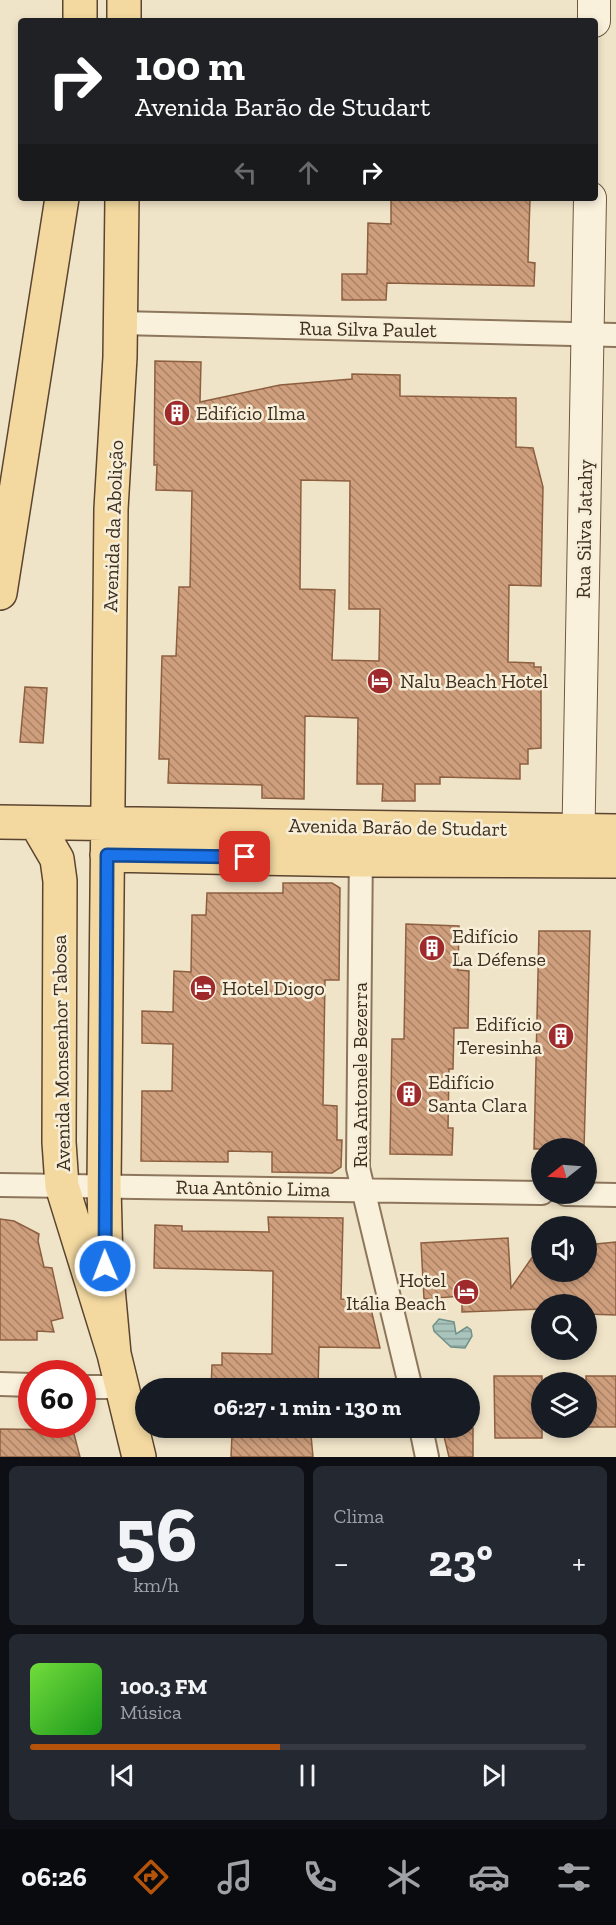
<!DOCTYPE html>
<html lang="pt">
<head>
<meta charset="utf-8">
<style>
	:root { --surface:#171b24; --page:#242831; --text:#f1f3f6; --muted:#9ea1a6; --line:#363941; --accent:#b45309 }
	body { margin:0; font-family:"Zilla Slab",serif; background:var(--page); color:var(--text); height:100vh; display:flex; flex-direction:column; font-size:22px; white-space:nowrap }
	* { box-sizing:border-box; margin:0 }
	p { font-size:20px; color:var(--muted) }
	.icon { flex:none; width:33px; height:33px; fill:none; stroke:currentColor; stroke-width:2; stroke-linecap:round; stroke-linejoin:round }
	.map { position:relative; height:1457px; overflow:hidden }
	.drawer { display:flex; flex-direction:column; gap:9px; padding:9px; background:#0d0f14; flex:1 }
	.drawer>* { flex:none }
	.banner { position:absolute; left:18px; top:18px; width:580px; height:183px; border-radius:6px; box-shadow:0 3px 9px #0003; background:#202124; color:#fff; overflow:hidden }
	.needle { width:39px; rotate:253deg }
	.fabs { position:absolute; left:531px; top:1138px; display:grid; gap:12px }
	.fabs a { display:grid; place-items:center; width:66px; height:66px; border-radius:50%; background:var(--surface); box-shadow:0 3px 9px #0003; font-size:30px }
	.speed { position:absolute; left:18px; top:1360px; display:flex; gap:12px; font-size:30px; font-weight:700; text-align:center }
	.speed>* { display:grid; place-content:center; width:78px; height:78px; border-radius:50%; background:var(--surface); box-shadow:0 3px 9px #0003; line-height:1 }
	.speed .limit { border:9px solid #d22; background:#fff; color:#111 }
	.pin { position:absolute; display:grid; place-items:center; width:51px; height:51px; color:#fff; margin:-26px; border-radius:12px; box-shadow:0 3px 9px #0006 }
	.me { position:absolute; width:66px; margin:-33px; rotate:359deg; stroke-linejoin:round; filter:drop-shadow(0 0 4px #0008) }
	.turn { display:flex; align-items:center; gap:21px; height:126px; padding:0 18px; font-size:27px }
	.turn .icon { width:78px; height:78px; stroke-width:2.5 }
	.turn b { display:block; font-size:42px; line-height:51px }
	.lanes { display:flex; align-items:center; height:57px; padding:0 18px; background:#0003; justify-content:center; gap:30px; direction:ltr }
	.lanes .off { opacity:.35 }
	.big { font-size:45px; font-weight:700; line-height:1.1 }
	.drawer .widget { flex:1; display:flex; flex-direction:column; justify-content:center; gap:9px; min-width:0; padding:0 21px; border-radius:9px; background:var(--page) }
	.drawer .dial { align-items:center; gap:0 }
	.dial b { font-size:78px; line-height:1 }
	.song { display:flex; align-items:center; gap:18px }
	.cover { width:72px; height:72px; border-radius:9px; background:linear-gradient(135deg,hsl(100 70% 55%),hsl(120 70% 35%)) }
	.played { height:6px; border-radius:3px; background:linear-gradient(90deg,var(--accent) 45%,var(--line) 45%) }
	.keys { display:flex; justify-content:space-around; direction:ltr }
	.heat { display:flex; justify-content:space-between; align-items:center; font-size:33px; direction:ltr }
	.drawer .tiles { flex:1; display:grid; gap:9px; grid-template-columns:1fr 1fr }
	.widget:last-child { grid-column:span 2 }
	.trip { position:absolute; left:135px; top:1378px; width:345px; height:60px; border-radius:30px; background:var(--surface); box-shadow:0 3px 9px #0003; font-weight:700; line-height:60px; text-align:center }
	.tab-bar { display:flex; height:96px; justify-content:space-around; align-items:center; background:#090b0e; color:var(--muted) }
	.tab-bar .icon { width:42px; height:42px }
	.tab-bar .current { color:var(--accent) }
	.tab-bar b { font-size:27px; color:var(--text) }
	.map>svg:first-child { display:block }
	.water { fill:url(#water-rules); stroke:#6f938a; stroke-width:1.5 }
	.building { fill:url(#building-back-hatch); stroke:#8d5f41; stroke-width:1.5; fill-rule:evenodd }
	.lines { fill:none; stroke-linecap:round; stroke-linejoin:round }
	.street-casing { stroke:#8d765c; stroke-width:26 }
	.secondary-casing { stroke:#6f573f; stroke-width:34 }
	.primary-casing { stroke:#5b4430; stroke-width:36 }
	.street { stroke:#faf1dc; stroke-width:22 }
	.secondary { stroke:#faf1dc; stroke-width:32 }
	.primary { stroke:#f3d9a0; stroke-width:33 }
	.route-casing { stroke:#114b97; stroke-width:15 }
	.route { stroke:#1a73e8; stroke-width:10 }
	.labels { text-anchor:middle; stroke-width:5; stroke-linejoin:round; paint-order:stroke }
	.street-label { font-size:20px; fill:#3d2e20; stroke:#f7eed8 }
	.poi-label { font-size:20px; fill:#3d2e20; stroke:#f7eed8; text-anchor:start }
</style>
</head>
<body>
<div class="map">
<svg width="616" height="1457" viewBox="0 0 616 1457">
	<defs>
		<pattern id="water-rules" width="6" height="5" patternUnits="userSpaceOnUse" patternTransform="scale(1.5)"><rect width="6" height="5" fill="#a9c4bc"/><path d="M0 2.5h6" fill="none" stroke="#8ba098"/></pattern>
		<pattern id="building-back-hatch" width="6" height="6" patternUnits="userSpaceOnUse" patternTransform="scale(1.5)"><rect width="6" height="6" fill="#cf9f7d"/><path d="M-1 5l2 2M0 0l6 6M5-1l2 2" fill="none" stroke="#a98266"/></pattern>
	</defs>
	<rect width="100%" height="100%" fill="#f0e4c8"/>
	<path class="water" d="M 439,1319 L 454,1322 L 456,1334 L 467,1327 L 471,1330 L 472,1336 L 465,1348 L 451,1347 L 434,1331 L 433,1326 Z"/>
	<path class="building" d="M 391,198 L 458,201 L 458,198 L 530,198 L 528,262 L 535,263 L 534,286 L 387,283 L 386,300 L 342,300 L 342,274 L 367,274 L 368,223 L 391,224 Z
		M 155,361 L 201,362 L 200,402 L 280,385 L 352,379 L 352,374 L 400,375 L 400,396 L 516,398 L 516,447 L 533,448 L 543,487 L 541,586 L 509,585 L 508,662 L 534,663 L 534,667 L 541,667 L 541,748 L 528,749 L 528,764 L 520,764 L 520,779 L 440,777 L 440,784 L 415,784 L 415,801 L 382,801 L 383,784 L 357,784 L 358,718 L 305,716 L 304,799 L 262,798 L 262,785 L 168,783 L 169,759 L 159,759 L 162,656 L 176,656 L 179,587 L 190,587 L 192,491 L 156,490 L 157,465 L 154,465 ZM 301,480 L 350,481 L 349,609 L 380,609 L 379,661 L 332,660 L 335,590 L 300,589 Z
		M 25,687 L 47,688 L 43,743 L 20,742 Z
		M 283,883 L 332,883 L 340,888 L 339,980 L 325,980 L 323,1105 L 337,1106 L 337,1140 L 342,1140 L 341,1167 L 332,1173 L 272,1172 L 272,1152 L 228,1151 L 228,1162 L 141,1161 L 142,1091 L 172,1091 L 173,1044 L 142,1043 L 142,1011 L 173,1012 L 174,971 L 191,972 L 192,915 L 206,915 L 207,893 L 283,893 Z
		M 406,924 L 459,926 L 458,970 L 469,971 L 468,1028 L 454,1028 L 453,1069 L 449,1069 L 448,1128 L 453,1128 L 452,1155 L 390,1154 L 392,1039 L 404,1039 Z
		M 539,931 L 590,931 L 584,1149 L 534,1149 Z
		M 268,1217 L 343,1218 L 341,1299 L 369,1300 L 380,1348 L 319,1347 L 318,1389 L 211,1389 L 212,1365 L 222,1365 L 222,1353 L 272,1354 L 273,1271 L 154,1268 L 155,1225 L 182,1226 L 182,1231 L 269,1232 Z
		M 0,1219 L 14,1221 L 39,1234 L 38,1241 L 44,1267 L 52,1268 L 63,1318 L 51,1321 L 54,1332 L 37,1331 L 37,1340 L 0,1340 Z
		M 508,1238 L 511,1288 L 542,1243 L 542,1272 L 586,1272 L 586,1245 L 616,1242 L 616,1315 L 586,1314 L 586,1305 L 542,1305 L 542,1309 L 462,1312 L 462,1296 L 424,1299 L 421,1243 Z
		M 494,1376 L 542,1376 L 542,1438 L 495,1438 Z
		M 586,1376 L 616,1376 L 616,1427 L 586,1427 Z
		M 442,1428 L 473,1428 L 473,1457 L 449,1457 Z
		M 0,1429 L 73,1430 L 80,1457 L 0,1457 Z
		M 232,1435 L 311,1435 L 313,1457 L 231,1457 Z"/>
	<g class="lines">
		<defs>
			<path id="street" d="M 120,323 L 616,335
				M 361,846 L 358,1168 L 411,1389
				M 0,1185 L 542,1193
				M 566,1194 L 616,1195
				M 0,1384 L 32,1385
				M 82,1387 L 123,1387
				M 421,1428 L 427,1457"/>
			<path id="secondary" d="M 594,21 L 594,0
				M 578,857 L 590,198"/>
			<path id="primary" d="M 80,21 L 80,0
				M 124,21 L 124,0
				M 0,593 L 62,198
				M 0,822 L 616,831
				M 36,823 L 57,859 L 60,881 L 59,1142 L 62,1186 L 114,1354 L 139,1457
				M 107,855 L 361,860 L 616,861
				M 114,1354 L 106,1266 L 104,1186 L 111,509 L 120,357 L 122,198"/>
		</defs>
		<use href="#street" class="street-casing"/>
		<use href="#secondary" class="secondary-casing"/>
		<use href="#primary" class="primary-casing"/>
		<use href="#street" class="street"/>
		<use href="#secondary" class="secondary"/>
		<use href="#primary" class="primary"/>
	</g>
	<g class="lines">
		<defs>
			<path id="route" d="M 105,1266 L 107,855 L 245,857"/>
		</defs>
		<use href="#route" class="route-casing"/>
		<use href="#route" class="route"/>
	</g>
	<defs>
		<symbol id="building-disc" viewBox="-11 -11 22 22"><circle r="9.5" fill="#9e2a2b" stroke="#f7eed8"/><path d="M-4-6H4V6H1V3H-1V6H-4ZM-2.5-4.3h1.7v1.8h-1.7ZM.8-4.3h1.7v1.8H.8ZM-2.5-1h1.7V.8h-1.7ZM.8-1h1.7V.8H.8Z" fill="#fff"/></symbol>
		<symbol id="hotel-disc" viewBox="-11 -11 22 22"><circle r="9.5" fill="#9e2a2b" stroke="#f7eed8"/><path d="M-6-4.5h1.5V1H6V5H4.5V3h-9V5H-6ZM-4 0a1.8 1.8 0 1 1 3.6 0ZM.5 0V-2.5h3Q6-2.5 6 0Z" fill="#fff"/></symbol>
	</defs>
	<g fill-rule="evenodd">
		<use href="#building-disc" x="162" y="398" width="30" height="30"/>
		<use href="#hotel-disc" x="365" y="666" width="30" height="30"/>
		<use href="#building-disc" x="417" y="933" width="30" height="30"/>
		<use href="#hotel-disc" x="188" y="973" width="30" height="30"/>
		<use href="#building-disc" x="546" y="1021" width="30" height="30"/>
		<use href="#building-disc" x="394" y="1079" width="30" height="30"/>
		<use href="#hotel-disc" x="451" y="1277" width="30" height="30"/>
	</g>
	<g class="labels">
		<g class="street-label">
			<text transform="translate(368 329) rotate(1)" y="7">Rua Silva Paulet</text>
			<text transform="translate(113 526) rotate(-88)" y="7">Avenida da Abolição</text>
			<text transform="translate(584 529) rotate(-89)" y="7">Rua Silva Jatahy</text>
			<text transform="translate(398 827) rotate(1)" y="7">Avenida Barão de Studart</text>
			<text transform="translate(61 1053) rotate(-91)" y="7">Avenida Monsenhor Tabosa</text>
			<text transform="translate(360 1075) rotate(-90)" y="7">Rua Antonele Bezerra</text>
			<text transform="translate(253 1188) rotate(1)" y="7">Rua Antônio Lima</text>
		</g>
		<g class="poi-label">
			<text x="196" y="420">Edifício Ilma</text>
			<text x="400" y="688">Nalu Beach Hotel</text>
			<text x="452" y="943">Edifício<tspan x="452" dy="23">La Défense</tspan></text>
			<text x="222" y="995">Hotel Diogo</text>
			<text x="542" y="1031" text-anchor="end">Edifício<tspan x="542" dy="23">Teresinha</tspan></text>
			<text x="428" y="1089">Edifício<tspan x="428" dy="23">Santa Clara</tspan></text>
			<text x="446" y="1287" text-anchor="end">Hotel<tspan x="446" dy="23">Itália Beach</tspan></text>
		</g>
	</g>
</svg>
<div class="fabs">
<a><svg class="needle" viewBox="-14 -14 28 28"><path d="M0-13l5 13h-10z" fill="#e53935"/><path d="M0 13l5-13h-10z" fill="#9ea1a6"/></svg></a>
<a><svg class="icon" aria-label="sound" viewBox="0 0 24 24"><path d="M4 9h4l5-4v14l-5-4H4zM17 9q2 3 0 6"/></svg></a>
<a><svg class="icon" aria-label="search" viewBox="0 0 24 24"><circle cx="10" cy="10" r="6"/><path d="M15 15l6 6"/></svg></a>
<a><svg class="icon" aria-label="layers" viewBox="0 0 24 24"><path d="M12 4l9 5-9 5-9-5zM3 14l9 5 9-5"/></svg></a>
</div>
<div class="speed"><div class="limit">60</div></div>
<div class="pin" style="left:245px;top:857px;background:#d93025"><svg class="icon" aria-label="arrive" viewBox="0 0 24 24"><path d="M6 21V4h12l-3 4 3 4H6"/></svg></div>
<svg class="me" style="left:105px;top:1266px" viewBox="-20 -20 40 40"><circle r="17" fill="#1a73e8" stroke="#fff" stroke-width="3"/><path d="M0-11L8 9 0 5-8 9z" fill="#fff"/></svg>
<div class="trip">06:27 · 1 min · 130 m</div>
<div class="banner">
<div class="turn"><svg class="icon" aria-label="right" viewBox="0 0 24 24"><path d="M7 20v-9h11M14 6l5 5-5 5"/></svg><div><b>100 m</b>Avenida Barão de Studart</div></div>
<div class="lanes"><svg class="icon off" aria-label="left" viewBox="0 0 24 24"><path d="M17 20v-9H6M10 6l-5 5 5 5"/></svg><svg class="icon off" aria-label="ahead" viewBox="0 0 24 24"><path d="M12 20V5M6 11l6-6 6 6"/></svg><svg class="icon" aria-label="right" viewBox="0 0 24 24"><path d="M7 20v-9h11M14 6l5 5-5 5"/></svg></div>
</div>
</div>
<section class="drawer">
<div class="tiles">
<div class="widget dial"><b>56</b><p>km/h</p></div>
<div class="widget"><p>Clima</p>
<div class="heat"><a>−</a><b class="big">23°</b><a>+</a></div>
</div>
<div class="widget">
<div class="song"><i class="cover"></i><div><b>100.3 FM</b><p>Música</p></div></div>
<div class="played"></div>
<div class="keys"><svg class="icon" aria-label="previous" viewBox="0 0 24 24"><path d="M18 5L8 12l10 7zM5 5v14"/></svg><svg class="icon" aria-label="pause" viewBox="0 0 24 24"><path d="M8 5v14M16 5v14"/></svg><svg class="icon" aria-label="next" viewBox="0 0 24 24"><path d="M6 5l10 7-10 7zM19 5v14"/></svg></div>
</div>
</div>
</section>
<nav class="tab-bar">
<b>06:26</b>
<svg class="icon current" aria-label="directions" viewBox="0 0 24 24"><path d="M12 3l9 9-9 9-9-9zM9 14v-3h6M13 9l2 2-2 2"/></svg>
<svg class="icon" aria-label="music" viewBox="0 0 24 24"><path d="M9 18V5l10-2v13"/><circle cx="6" cy="18" r="3"/><circle cx="16" cy="16" r="3"/></svg>
<svg class="icon" aria-label="phone" viewBox="0 0 24 24"><path d="M5 4h4l2 5-3 2q2 4 5 5l2-3 5 2v4C11 20 4 13 5 4z"/></svg>
<svg class="icon" aria-label="climate" viewBox="0 0 24 24"><path d="M12 3v18M4 7l16 10M4 17L20 7"/></svg>
<svg class="icon" aria-label="car" viewBox="0 0 24 24"><path d="M5 17H2v-5l4-1 3-4h7l3 4 3 1v5h-3M9 17h6M6 11h13"/><circle cx="7" cy="17" r="2"/><circle cx="17" cy="17" r="2"/></svg>
<svg class="icon" aria-label="filters" viewBox="0 0 24 24"><path d="M4 7h16M4 17h16"/><circle cx="9" cy="7" r="2"/><circle cx="15" cy="17" r="2"/></svg>
</nav>
</body>
</html>
